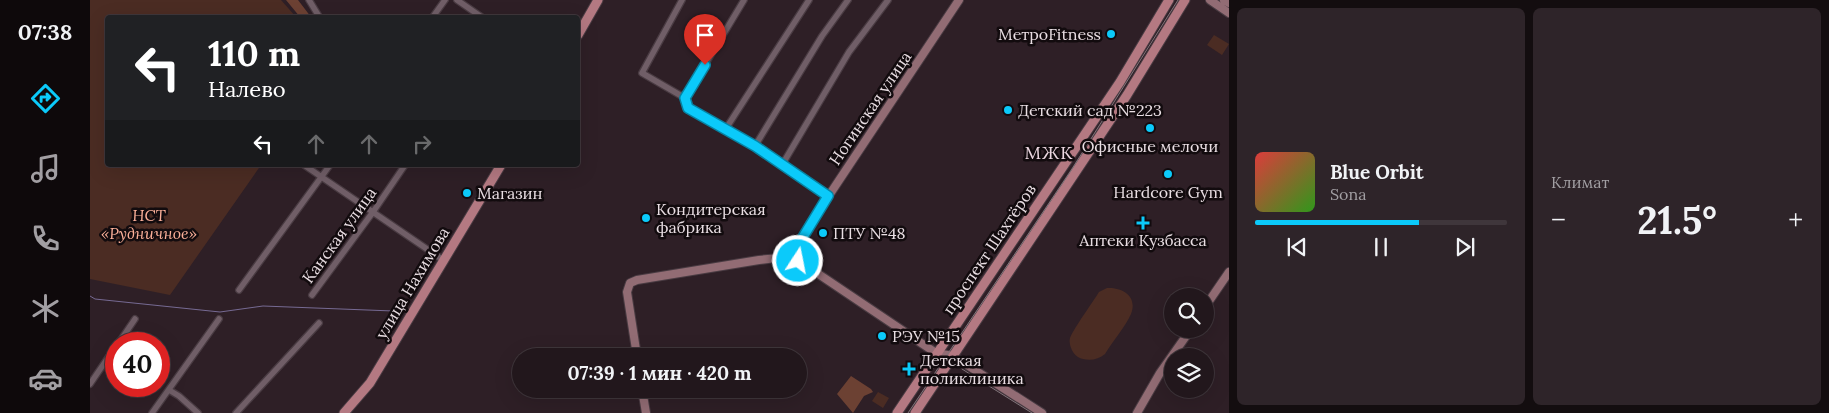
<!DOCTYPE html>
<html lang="ru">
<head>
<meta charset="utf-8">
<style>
	:root { --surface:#22171c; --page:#2e2429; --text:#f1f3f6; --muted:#a29fa3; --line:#3f363b; --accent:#0bcafa }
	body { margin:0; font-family:Lora,serif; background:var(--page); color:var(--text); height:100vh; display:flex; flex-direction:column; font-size:19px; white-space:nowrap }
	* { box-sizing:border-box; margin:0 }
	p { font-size:16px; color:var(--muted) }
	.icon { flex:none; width:28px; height:28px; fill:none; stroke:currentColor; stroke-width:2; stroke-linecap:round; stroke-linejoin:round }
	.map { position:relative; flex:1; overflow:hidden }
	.sheet { display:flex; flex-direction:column; gap:8px; padding:8px; background:#130d0f; width:600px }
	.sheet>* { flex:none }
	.banner { position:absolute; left:15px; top:15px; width:475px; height:152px; border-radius:5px; box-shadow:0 5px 20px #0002,0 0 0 1px var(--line); background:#202124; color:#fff; overflow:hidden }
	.buttons { position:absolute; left:1074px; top:288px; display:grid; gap:10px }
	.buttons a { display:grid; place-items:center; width:50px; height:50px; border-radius:50%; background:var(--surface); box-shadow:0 5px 20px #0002,0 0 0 1px var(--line); font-size:25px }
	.speed { position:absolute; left:15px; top:332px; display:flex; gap:10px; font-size:25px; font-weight:700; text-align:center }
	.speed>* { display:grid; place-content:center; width:65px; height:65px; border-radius:50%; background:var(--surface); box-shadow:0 5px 20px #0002,0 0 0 1px var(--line); line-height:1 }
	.speed .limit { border:8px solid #d22; background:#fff; color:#111 }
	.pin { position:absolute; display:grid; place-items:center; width:42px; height:42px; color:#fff; margin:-51px -21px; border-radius:50% 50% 50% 0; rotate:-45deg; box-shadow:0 0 5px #0007 }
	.pin .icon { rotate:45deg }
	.me { position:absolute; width:55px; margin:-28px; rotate:11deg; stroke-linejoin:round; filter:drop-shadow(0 0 4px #0008) }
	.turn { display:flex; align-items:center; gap:18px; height:105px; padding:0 20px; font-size:22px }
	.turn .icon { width:65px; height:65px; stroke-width:2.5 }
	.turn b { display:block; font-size:35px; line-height:42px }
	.lanes { display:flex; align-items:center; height:48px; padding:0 20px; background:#0003; justify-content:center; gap:25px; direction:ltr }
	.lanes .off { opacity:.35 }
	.big { font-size:38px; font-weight:800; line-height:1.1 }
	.sheet .card { flex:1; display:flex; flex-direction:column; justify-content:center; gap:8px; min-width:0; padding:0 18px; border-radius:8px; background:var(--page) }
	.song { display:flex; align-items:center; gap:15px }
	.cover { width:60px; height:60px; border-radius:8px; background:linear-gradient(135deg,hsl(0 70% 55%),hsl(110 70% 35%)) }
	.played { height:5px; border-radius:2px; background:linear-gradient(90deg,var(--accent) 65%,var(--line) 65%) }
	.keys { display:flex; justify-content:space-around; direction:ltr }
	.heat { display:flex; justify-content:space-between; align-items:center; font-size:28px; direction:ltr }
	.sheet .tiles { flex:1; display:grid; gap:8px; grid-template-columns:repeat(2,1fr) }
	.trip { position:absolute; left:422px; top:348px; width:295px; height:50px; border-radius:25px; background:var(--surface); box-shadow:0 5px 20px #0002,0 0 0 1px var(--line); font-weight:800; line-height:50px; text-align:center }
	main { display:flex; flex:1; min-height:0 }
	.dock { display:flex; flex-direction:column; width:90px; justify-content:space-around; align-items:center; background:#0e090b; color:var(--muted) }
	.dock .icon { width:35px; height:35px }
	.dock .on { color:var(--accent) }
	.dock b { font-size:22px; color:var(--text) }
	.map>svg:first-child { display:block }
	.green { fill:#4b2c23 }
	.forest { fill:#6c4133 }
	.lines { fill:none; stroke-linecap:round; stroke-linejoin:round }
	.stream { stroke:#766a93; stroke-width:1 }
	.street-casing { stroke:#493b42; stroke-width:8 }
	.secondary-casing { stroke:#493b42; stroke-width:10 }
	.primary-casing { stroke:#493b42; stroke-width:11 }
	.street { stroke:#705e67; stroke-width:5.5 }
	.secondary { stroke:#926c74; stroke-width:8 }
	.primary { stroke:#b47982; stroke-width:9 }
	.tram { stroke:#82757b; stroke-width:1 }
	.route-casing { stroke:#0783a2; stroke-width:12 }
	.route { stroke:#0bcafa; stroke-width:9 }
	.poi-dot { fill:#0bcafa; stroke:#120b0e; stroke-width:2 }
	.labels { text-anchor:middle; stroke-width:5; stroke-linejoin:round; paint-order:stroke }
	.poi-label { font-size:16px; fill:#e9dee3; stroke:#120b0e; text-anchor:start }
	.street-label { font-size:16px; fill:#e9dee3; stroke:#120b0e }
	.park-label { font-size:16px; font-style:italic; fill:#fcb099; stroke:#120b0e }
	.neighbourhood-label { font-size:18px; letter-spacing:1px; fill:#edd8e2; stroke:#120b0e }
</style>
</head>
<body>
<main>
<nav class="dock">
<b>07:38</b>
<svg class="icon on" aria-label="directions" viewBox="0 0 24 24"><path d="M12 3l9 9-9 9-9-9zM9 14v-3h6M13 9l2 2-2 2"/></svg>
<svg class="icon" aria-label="music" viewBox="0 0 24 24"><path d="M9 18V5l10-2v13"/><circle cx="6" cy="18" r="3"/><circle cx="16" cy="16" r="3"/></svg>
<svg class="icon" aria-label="phone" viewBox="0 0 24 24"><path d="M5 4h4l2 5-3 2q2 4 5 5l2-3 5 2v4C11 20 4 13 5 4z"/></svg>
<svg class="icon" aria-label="climate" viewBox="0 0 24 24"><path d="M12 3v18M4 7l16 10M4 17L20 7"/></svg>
<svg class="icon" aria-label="car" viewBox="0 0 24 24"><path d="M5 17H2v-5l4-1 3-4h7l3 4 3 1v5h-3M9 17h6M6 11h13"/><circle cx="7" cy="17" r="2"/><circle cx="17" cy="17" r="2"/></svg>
</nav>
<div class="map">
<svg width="1139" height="413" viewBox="0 0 1139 413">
	<rect width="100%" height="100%" fill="#2e1f26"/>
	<path class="green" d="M 0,0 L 191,0 L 206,17 L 18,18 L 18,165 L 171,165 L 80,295 L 0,279 Z
		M 1124,35 L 1139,44 L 1132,55 L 1117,45 Z
		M 1017,288 C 1032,287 1048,296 1041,314 C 1035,327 1023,341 1015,354 C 1009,359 1001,361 993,359 C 985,358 978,347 980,338 C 984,328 1003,302 1009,292 Z
		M 788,392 L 799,398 L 793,408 L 782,401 Z"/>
	<path class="forest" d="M 196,0 L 208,0 L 221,17 L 210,17 Z
		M 761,376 L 781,389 L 783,392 L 774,396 L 763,413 L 747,394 Z"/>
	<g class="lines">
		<path class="stream" d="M 0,296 L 5,299 L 130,312 L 173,306 L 303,311"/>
		<defs>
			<path id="street" d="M 219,0 L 230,18
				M 367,0 L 393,18
				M 592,0 L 552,73 L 595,98 L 598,108 L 665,146 L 738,196
				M 342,18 L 355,0
				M 595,98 L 654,0
				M 635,130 L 719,0
				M 665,146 L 732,36 L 758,0
				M 214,165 L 353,260
				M 692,165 L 759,52 L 798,0
				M 149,290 L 240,165
				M 222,295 L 283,212 L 315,165
				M 28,344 L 45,319
				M 0,384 L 26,346
				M 79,390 L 89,396 L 108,413
				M 62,413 L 129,319
				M 146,413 L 229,323"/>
			<path id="secondary" d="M 1120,0 L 1139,13
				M 1134,0 L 1139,3
				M 708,261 L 708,248 L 720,224 L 869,0
				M 1115,307 L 1139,272
				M 547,356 L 537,292 L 540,283 L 547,280 L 669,260 C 685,258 701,257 715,265 L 846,353 L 863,356 L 952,413
				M 552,389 L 556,413
				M 1047,413 L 1070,373 L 1101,329"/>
			<path id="primary" d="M 488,35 L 508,0
				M 254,413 L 280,383 L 411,165
				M 807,413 L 1030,82 L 1079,0
				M 825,413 L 1037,95 L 1095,0"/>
		</defs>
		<use href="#street" class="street-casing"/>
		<use href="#secondary" class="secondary-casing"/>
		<use href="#primary" class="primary-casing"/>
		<use href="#street" class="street"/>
		<use href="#secondary" class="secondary"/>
		<use href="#primary" class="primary"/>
		<path class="tram" d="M 872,369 L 942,413
			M 818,413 L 982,169 L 1088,0"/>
	</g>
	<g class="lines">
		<defs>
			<path id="route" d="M 615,65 L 595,98 L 598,108 L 665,146 L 738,196 L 710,242 L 708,248 L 708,261"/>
		</defs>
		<use href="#route" class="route-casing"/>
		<use href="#route" class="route"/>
	</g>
	<g class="poi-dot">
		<circle cx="1021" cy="34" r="5"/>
		<circle cx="918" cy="110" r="5"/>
		<circle cx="1060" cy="128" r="5"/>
		<circle cx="1078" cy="174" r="5"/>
		<circle cx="377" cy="193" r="5"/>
		<circle cx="556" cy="218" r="5"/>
		<path d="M1050.5 215.5h5v5h5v5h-5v5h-5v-5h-5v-5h5z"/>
		<circle cx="733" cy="233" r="5"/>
		<circle cx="792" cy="336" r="5"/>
		<path d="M816.5 361.5h5v5h5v5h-5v5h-5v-5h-5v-5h5z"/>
	</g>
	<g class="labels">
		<g class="poi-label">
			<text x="1011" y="40" text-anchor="end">МетроFitness</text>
			<text x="928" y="116">Детский сад №223</text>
			<text x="1060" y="152" text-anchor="middle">Офисные мелочи</text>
			<text x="1078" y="198" text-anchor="middle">Hardcore Gym</text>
			<text x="387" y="199">Магазин</text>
			<text x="566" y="215">Кондитерская<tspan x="566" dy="18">фабрика</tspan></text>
			<text x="743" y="239">ПТУ №48</text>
			<text x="1053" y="246" text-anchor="middle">Аптеки Кузбасса</text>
			<text x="802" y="342">РЭУ №15</text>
			<text x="830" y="366">Детская<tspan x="830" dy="18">поликлиника</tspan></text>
		</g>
		<g class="street-label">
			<text transform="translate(780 108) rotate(-56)" y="6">Ногинская улица</text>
			<text transform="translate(249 235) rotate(-54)" y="6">Канская улица</text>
			<text transform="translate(899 249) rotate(-56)" y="6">проспект Шахтёров</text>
			<text transform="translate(322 283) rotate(-59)" y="6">улица Нахимова</text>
		</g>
		<g class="park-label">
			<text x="59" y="221">НСТ<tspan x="59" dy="18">«Рудничное»</tspan></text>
		</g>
		<g class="neighbourhood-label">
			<text x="959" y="159">МЖК</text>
		</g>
	</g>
</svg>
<div class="buttons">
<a><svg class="icon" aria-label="search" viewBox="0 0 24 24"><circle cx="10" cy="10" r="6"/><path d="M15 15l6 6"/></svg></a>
<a><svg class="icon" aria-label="layers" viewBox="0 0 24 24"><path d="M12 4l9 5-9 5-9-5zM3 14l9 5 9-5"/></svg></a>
</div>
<div class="speed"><div class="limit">40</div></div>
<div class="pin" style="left:615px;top:65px;background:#d93025"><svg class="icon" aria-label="arrive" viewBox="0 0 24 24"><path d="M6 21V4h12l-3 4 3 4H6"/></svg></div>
<svg class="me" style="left:708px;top:261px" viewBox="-20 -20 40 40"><circle r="17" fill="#0bcafa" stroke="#fff" stroke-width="3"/><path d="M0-11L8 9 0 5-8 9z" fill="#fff"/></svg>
<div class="trip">07:39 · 1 мин · 420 m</div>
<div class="banner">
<div class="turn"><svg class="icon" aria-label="left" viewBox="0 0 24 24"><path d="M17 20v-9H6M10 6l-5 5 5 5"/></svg><div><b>110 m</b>Налево</div></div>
<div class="lanes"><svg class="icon" aria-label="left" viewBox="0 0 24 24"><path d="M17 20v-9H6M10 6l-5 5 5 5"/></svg><svg class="icon off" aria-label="ahead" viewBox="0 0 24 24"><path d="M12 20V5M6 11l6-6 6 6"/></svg><svg class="icon off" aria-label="ahead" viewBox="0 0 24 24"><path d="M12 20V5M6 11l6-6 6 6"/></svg><svg class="icon off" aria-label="right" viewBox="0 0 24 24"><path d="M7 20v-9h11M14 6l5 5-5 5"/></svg></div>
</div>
</div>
<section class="sheet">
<div class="tiles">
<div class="card">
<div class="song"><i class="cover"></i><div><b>Blue Orbit</b><p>Sona</p></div></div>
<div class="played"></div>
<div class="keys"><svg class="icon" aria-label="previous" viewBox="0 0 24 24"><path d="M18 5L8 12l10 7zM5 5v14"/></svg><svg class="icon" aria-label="pause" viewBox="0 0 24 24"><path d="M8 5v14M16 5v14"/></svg><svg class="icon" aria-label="next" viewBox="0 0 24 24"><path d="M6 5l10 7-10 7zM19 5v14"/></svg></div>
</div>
<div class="card"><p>Климат</p>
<div class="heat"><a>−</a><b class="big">21.5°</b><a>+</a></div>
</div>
</div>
</section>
</main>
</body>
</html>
